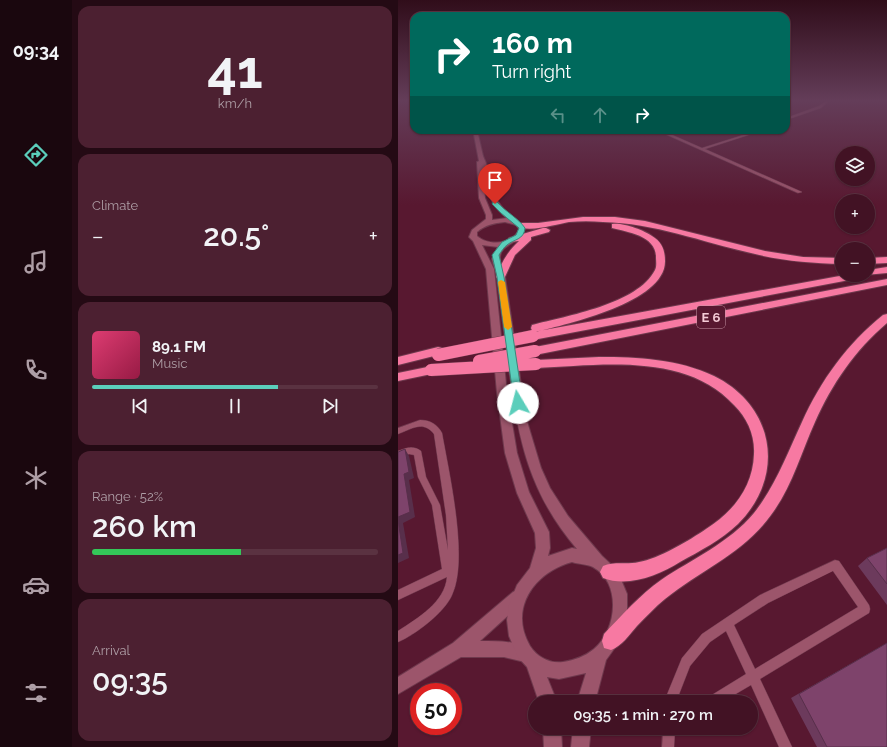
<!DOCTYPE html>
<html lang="en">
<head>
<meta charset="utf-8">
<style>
	:root { --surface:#421224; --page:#4c2031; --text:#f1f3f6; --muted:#ae9ea6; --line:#5a3241; --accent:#5bcebb }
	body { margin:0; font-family:Raleway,sans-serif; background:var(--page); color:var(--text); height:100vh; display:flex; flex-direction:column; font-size:15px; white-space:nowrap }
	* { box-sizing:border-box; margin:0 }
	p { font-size:13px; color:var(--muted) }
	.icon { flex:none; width:22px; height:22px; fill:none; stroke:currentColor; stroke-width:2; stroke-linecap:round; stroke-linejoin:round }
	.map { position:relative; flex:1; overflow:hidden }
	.side { display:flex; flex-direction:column; gap:6px; padding:6px; background:#240a14; width:326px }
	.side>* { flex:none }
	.hud { position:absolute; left:12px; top:12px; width:380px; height:122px; border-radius:12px; box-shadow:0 1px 3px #0004,0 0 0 1px var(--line); background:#00695c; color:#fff; overflow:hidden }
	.fabs { position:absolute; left:437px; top:146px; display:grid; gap:8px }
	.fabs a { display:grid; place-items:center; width:40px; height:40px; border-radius:50%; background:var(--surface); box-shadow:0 1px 3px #0004,0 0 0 1px var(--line); font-size:20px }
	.speed { position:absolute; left:12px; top:683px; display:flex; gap:8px; font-size:20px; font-weight:700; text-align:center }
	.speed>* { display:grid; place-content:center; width:52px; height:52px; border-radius:50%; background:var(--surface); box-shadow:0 1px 3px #0004,0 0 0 1px var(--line); line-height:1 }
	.speed .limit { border:6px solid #d22; background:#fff; color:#111 }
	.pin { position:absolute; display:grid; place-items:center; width:34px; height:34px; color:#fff; margin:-41px -17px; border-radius:50% 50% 50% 0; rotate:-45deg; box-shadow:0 0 4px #0007 }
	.pin .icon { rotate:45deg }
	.me { position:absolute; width:44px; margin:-22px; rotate:352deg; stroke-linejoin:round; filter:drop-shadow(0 0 3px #0008) }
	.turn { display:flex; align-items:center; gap:14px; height:84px; padding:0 16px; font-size:18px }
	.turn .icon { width:52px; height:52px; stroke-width:2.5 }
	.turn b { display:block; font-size:28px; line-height:34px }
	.lanes { display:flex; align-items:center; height:38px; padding:0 16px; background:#0003; justify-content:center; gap:20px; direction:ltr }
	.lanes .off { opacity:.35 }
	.big { font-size:30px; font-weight:600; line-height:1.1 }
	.side .widget { flex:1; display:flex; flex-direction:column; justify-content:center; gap:6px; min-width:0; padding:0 14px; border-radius:12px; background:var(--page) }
	.side .dial { align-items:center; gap:0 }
	.dial b { font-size:52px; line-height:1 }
	.song { display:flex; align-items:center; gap:12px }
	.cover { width:48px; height:48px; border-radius:6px; background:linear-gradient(135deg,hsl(340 70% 55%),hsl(340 70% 35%)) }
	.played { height:4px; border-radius:2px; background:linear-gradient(90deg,var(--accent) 65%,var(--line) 65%) }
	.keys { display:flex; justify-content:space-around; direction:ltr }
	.heat { display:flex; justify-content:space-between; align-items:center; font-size:22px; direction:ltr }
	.charge { height:6px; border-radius:3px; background:linear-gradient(90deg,#34c759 52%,var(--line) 0) }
	.trip { position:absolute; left:130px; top:695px; width:230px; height:40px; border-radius:20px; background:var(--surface); box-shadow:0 1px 3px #0004,0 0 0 1px var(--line); font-weight:600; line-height:40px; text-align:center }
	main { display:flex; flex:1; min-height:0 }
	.tab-bar { display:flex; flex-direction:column; width:72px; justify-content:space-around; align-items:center; background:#1a070e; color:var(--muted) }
	.tab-bar .icon { width:28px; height:28px }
	.tab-bar .current { color:var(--accent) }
	.tab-bar b { font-size:18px; color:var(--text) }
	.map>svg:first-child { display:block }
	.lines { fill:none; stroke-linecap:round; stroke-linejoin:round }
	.lane-casing { stroke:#6e394d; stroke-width:1 }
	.street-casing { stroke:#6e394d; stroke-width:2 }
	.secondary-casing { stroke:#6e394d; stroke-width:2 }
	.highway-casing { stroke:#6e394d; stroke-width:2 }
	.lane { fill:#9c556b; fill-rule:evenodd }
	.street { fill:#9c556b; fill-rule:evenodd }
	.secondary { fill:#9c556b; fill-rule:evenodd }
	.highway { fill:#f779a2; fill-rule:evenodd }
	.highway-bridge-casing { stroke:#6e394d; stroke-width:13; stroke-linecap:butt }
	.highway-bridge { stroke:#f779a2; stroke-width:12 }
	.wall { fill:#6c3a5c }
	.shaded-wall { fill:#582f4b }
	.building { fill:#7e436b; stroke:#582f4b }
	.route { fill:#5bcebb; stroke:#3b867a }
	.slow { fill:#f59e0b }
	.labels { text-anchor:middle; stroke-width:4; stroke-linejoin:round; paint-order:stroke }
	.shield { fill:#581830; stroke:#c696a5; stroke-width:1 }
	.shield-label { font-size:13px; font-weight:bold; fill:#f5ccd7 }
</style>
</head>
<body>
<main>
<nav class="tab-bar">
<b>09:34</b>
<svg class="icon current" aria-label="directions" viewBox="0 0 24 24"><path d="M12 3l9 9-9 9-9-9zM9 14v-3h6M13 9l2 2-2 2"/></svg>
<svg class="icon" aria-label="music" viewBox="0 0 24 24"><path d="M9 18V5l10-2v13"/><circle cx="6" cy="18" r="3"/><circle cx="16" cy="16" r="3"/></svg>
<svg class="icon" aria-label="phone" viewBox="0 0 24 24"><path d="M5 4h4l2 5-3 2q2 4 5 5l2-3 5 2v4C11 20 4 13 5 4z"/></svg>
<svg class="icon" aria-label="climate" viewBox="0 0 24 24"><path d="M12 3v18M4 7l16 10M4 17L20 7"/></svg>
<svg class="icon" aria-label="car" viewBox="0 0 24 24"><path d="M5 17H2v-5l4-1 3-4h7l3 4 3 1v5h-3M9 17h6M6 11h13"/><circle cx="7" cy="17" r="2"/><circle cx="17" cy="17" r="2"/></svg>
<svg class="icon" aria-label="filters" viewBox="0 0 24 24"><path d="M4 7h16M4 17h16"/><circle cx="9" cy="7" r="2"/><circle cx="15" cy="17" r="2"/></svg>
</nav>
<section class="side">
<div class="widget dial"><b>41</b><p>km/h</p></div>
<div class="widget"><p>Climate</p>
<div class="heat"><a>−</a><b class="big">20.5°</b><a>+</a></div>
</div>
<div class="widget">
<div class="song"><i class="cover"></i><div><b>89.1 FM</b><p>Music</p></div></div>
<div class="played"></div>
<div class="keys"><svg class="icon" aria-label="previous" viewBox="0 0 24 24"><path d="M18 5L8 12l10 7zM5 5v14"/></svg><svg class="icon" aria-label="pause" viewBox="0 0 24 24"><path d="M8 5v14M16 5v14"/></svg><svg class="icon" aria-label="next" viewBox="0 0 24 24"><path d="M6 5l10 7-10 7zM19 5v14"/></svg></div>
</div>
<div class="widget"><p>Range · 52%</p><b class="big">260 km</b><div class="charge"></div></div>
<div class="widget"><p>Arrival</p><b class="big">09:35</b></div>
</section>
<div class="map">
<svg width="489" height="747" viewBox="0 0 489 747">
	<rect width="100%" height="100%" fill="#581830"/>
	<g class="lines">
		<defs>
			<path id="lane" d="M 429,100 L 432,100 L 423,108 L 388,120 L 388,118 L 421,106 Z
				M 258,130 L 263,130 L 304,148 L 361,130 L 366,130 L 307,149 L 404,192 L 400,193 Z
				M 22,420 C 32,420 39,424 44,433 C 51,473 71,559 54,595 C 47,612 17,635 0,642 L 0,631 C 20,618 47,602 49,577 L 0,600 L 0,590 L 44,569 L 34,505 L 20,477 L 16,455 L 11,454 L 0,459 L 0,451 C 8,448 15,445 23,451 L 28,477 L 42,505 L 50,550 L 48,515 L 36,434 C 25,420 14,429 0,434 L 0,428 Z
				M 437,560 L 441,561 L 471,605 L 472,609 L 471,613 L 362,679 L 394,747 L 381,747 L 353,685 L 324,702 L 307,702 L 309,698 L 348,674 L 328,631 L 312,642 L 292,666 L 278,702 L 266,702 L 284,658 L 304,634 L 362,595 ZM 435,571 L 460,607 L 357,669 L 336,625 L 370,603 Z
				M 265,728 L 277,728 L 276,747 L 264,747 Z"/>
			<path id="street" d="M 120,590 L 125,592 L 127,597 L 125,602 L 82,641 C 100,641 116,641 133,648 L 135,654 L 133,660 L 127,662 L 106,657 L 63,657 L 0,694 L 0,677 L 55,643 L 115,592 Z"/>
			<path id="secondary" d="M 75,130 L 79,130 L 85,156 L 92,173 L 98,199 L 107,211 L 122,223 L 127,229 C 122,245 102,243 102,258 C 102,265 105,271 107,277 L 128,418 L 143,468 L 152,488 L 170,516 L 204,556 L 219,570 L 229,594 L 229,615 L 221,642 L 208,660 L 197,702 L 179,702 L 188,673 L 161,679 L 149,677 L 159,702 L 141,702 L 129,667 L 120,657 L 111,636 L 109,620 L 111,605 L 119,585 L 132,568 L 138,548 L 137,533 L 119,493 L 107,453 L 99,393 L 88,269 L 75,241 L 71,237 L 74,230 L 88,219 L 88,215 L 81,198 L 79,162 L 81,161 ZM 85,171 C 93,193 88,201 109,218 L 94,220 L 94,215 L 87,198 ZM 107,222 L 118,225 L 121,229 C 115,245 90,246 79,236 L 79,232 C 87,225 96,223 107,222 ZM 84,245 L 100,247 L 94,259 L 99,277 C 103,307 107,337 111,368 C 120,439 131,493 179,549 L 174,548 L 150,556 L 152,548 L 151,532 L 131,492 L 119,453 L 109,393 L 96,269 ZM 174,562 C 180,564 189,564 195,567 C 224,583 219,630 196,649 C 186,657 177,660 165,662 C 152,664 139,657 132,646 C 110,608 137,572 174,562 Z
				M 145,728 L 163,728 L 164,747 L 146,747 Z
				M 175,728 L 193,728 L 191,747 L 173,747 Z"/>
			<path id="highway" d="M 185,217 L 217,217 L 247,221 L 367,251 L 405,257 L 444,258 L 444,264 C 413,263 383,261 353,253 C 304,242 256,223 205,222 C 194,221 182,221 171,222 C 159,224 128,234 118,225 L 122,223 L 140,223 Z
				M 214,224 C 224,222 246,230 254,236 C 264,242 267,250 267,261 C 268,302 170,324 138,332 L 134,331 L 133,328 L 134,325 C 168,316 240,304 257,270 C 259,266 258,261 258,258 C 259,236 230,232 214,228 Z
				M 145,228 L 148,228 L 152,230 L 151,232 L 133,237 L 133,240 L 117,255 L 106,279 L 100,279 L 98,277 C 103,263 110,251 121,241 L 111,242 L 110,240 L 111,238 Z
				M 489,257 L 489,263 L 470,264 L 470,258 Z
				M 489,267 L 489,273 L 467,275 L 462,278 L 135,340 L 131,339 L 129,336 L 131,333 L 135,332 L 447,275 L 470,275 L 470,270 Z
				M 489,279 L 489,285 L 137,355 L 133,354 L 131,351 L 133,348 L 137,347 Z
				M 489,314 L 489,323 C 457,350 434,384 417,422 C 403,453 394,487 373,515 C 346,553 303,570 267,599 C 257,607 248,617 239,626 C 231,635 224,646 213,650 L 206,648 L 204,641 L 206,634 C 224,615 242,595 263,580 C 294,559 331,543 356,513 C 378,485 389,454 404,422 C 423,380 449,344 485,315 Z
				M 40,347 L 44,348 L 46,351 L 44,354 L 0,365 L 0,357 Z
				M 201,357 C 240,357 280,359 316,376 C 377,406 388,476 340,524 C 323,540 302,551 282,562 C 261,575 230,588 205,578 L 202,572 L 205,566 C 216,561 229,565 241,562 C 260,559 292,540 308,529 C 335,512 355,487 356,454 C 357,435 349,418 336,405 C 288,352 202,365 138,368 L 134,367 L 132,364 L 134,361 L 138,360 Z
				M 44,364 L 48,365 L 50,368 L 48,371 L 0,381 L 0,373 Z"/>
		</defs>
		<use href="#lane" class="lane-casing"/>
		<use href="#street" class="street-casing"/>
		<use href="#secondary" class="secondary-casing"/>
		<use href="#highway" class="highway-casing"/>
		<use href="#lane" class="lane"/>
		<use href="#street" class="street"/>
		<use href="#secondary" class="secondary"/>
		<use href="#highway" class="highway"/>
		<defs>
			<path id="highway-bridge" d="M 40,355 L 135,336
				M 81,361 L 137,351
				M 33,370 L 138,364"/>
		</defs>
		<use href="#highway-bridge" class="highway-bridge-casing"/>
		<use href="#highway-bridge" class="highway-bridge"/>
	</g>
	<path class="wall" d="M 489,548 L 489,605 L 460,566 L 469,558 Z
		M 489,643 L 489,747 L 419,747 L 393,698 Z"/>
	<path class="shaded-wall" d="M 7,449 L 11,456 L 16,478 L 11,480 L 17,517 L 5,523 L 11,558 L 0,563 L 0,517 Z"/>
	<path class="building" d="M 7,449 L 11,472 L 6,474 L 12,512 L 0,517 L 0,452 Z
		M 0,520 L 5,553 L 0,555 Z
		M 489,548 L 489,584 L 469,558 Z
		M 489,643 L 489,747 L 429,747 L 401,694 Z"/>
	<linearGradient id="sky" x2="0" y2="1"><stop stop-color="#300d1a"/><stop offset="0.49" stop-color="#643d59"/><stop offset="1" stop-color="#643d59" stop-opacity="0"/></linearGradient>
	<rect width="489" height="205" fill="url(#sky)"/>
	<path class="route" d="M 95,202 L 99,202 C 108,212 120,218 127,228 C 126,240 116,239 109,245 C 106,247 103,252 101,255 L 106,277 L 125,403 L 124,406 L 117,406 L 116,403 L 99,277 L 94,255 L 104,242 L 118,235 L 121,228 L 103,213 L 94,204 Z"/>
	<path class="slow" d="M 103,280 L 107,282 L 114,327 L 110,330 L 106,327 L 100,282 Z"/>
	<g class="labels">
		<rect class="shield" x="299" y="306" width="28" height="22" rx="3"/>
		<g class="shield-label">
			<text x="313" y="322">E 6</text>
		</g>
	</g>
</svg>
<div class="fabs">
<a><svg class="icon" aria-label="layers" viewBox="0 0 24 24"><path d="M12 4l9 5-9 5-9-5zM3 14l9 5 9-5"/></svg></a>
<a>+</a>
<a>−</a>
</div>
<div class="speed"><div class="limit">50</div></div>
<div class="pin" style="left:97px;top:204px;background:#d93025"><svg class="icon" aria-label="arrive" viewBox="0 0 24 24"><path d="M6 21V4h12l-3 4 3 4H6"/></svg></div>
<svg class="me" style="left:120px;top:403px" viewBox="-20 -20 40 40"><circle r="19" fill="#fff"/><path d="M0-13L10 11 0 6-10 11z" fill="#5bcebb"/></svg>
<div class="trip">09:35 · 1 min · 270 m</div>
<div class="hud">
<div class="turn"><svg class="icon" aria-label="right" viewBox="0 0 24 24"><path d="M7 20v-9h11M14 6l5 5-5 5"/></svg><div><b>160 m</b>Turn right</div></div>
<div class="lanes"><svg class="icon off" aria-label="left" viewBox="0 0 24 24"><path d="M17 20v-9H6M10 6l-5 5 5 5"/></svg><svg class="icon off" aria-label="ahead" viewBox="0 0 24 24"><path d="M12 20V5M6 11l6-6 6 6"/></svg><svg class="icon" aria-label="right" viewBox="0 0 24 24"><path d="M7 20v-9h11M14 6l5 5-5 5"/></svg></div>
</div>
</div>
</main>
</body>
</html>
